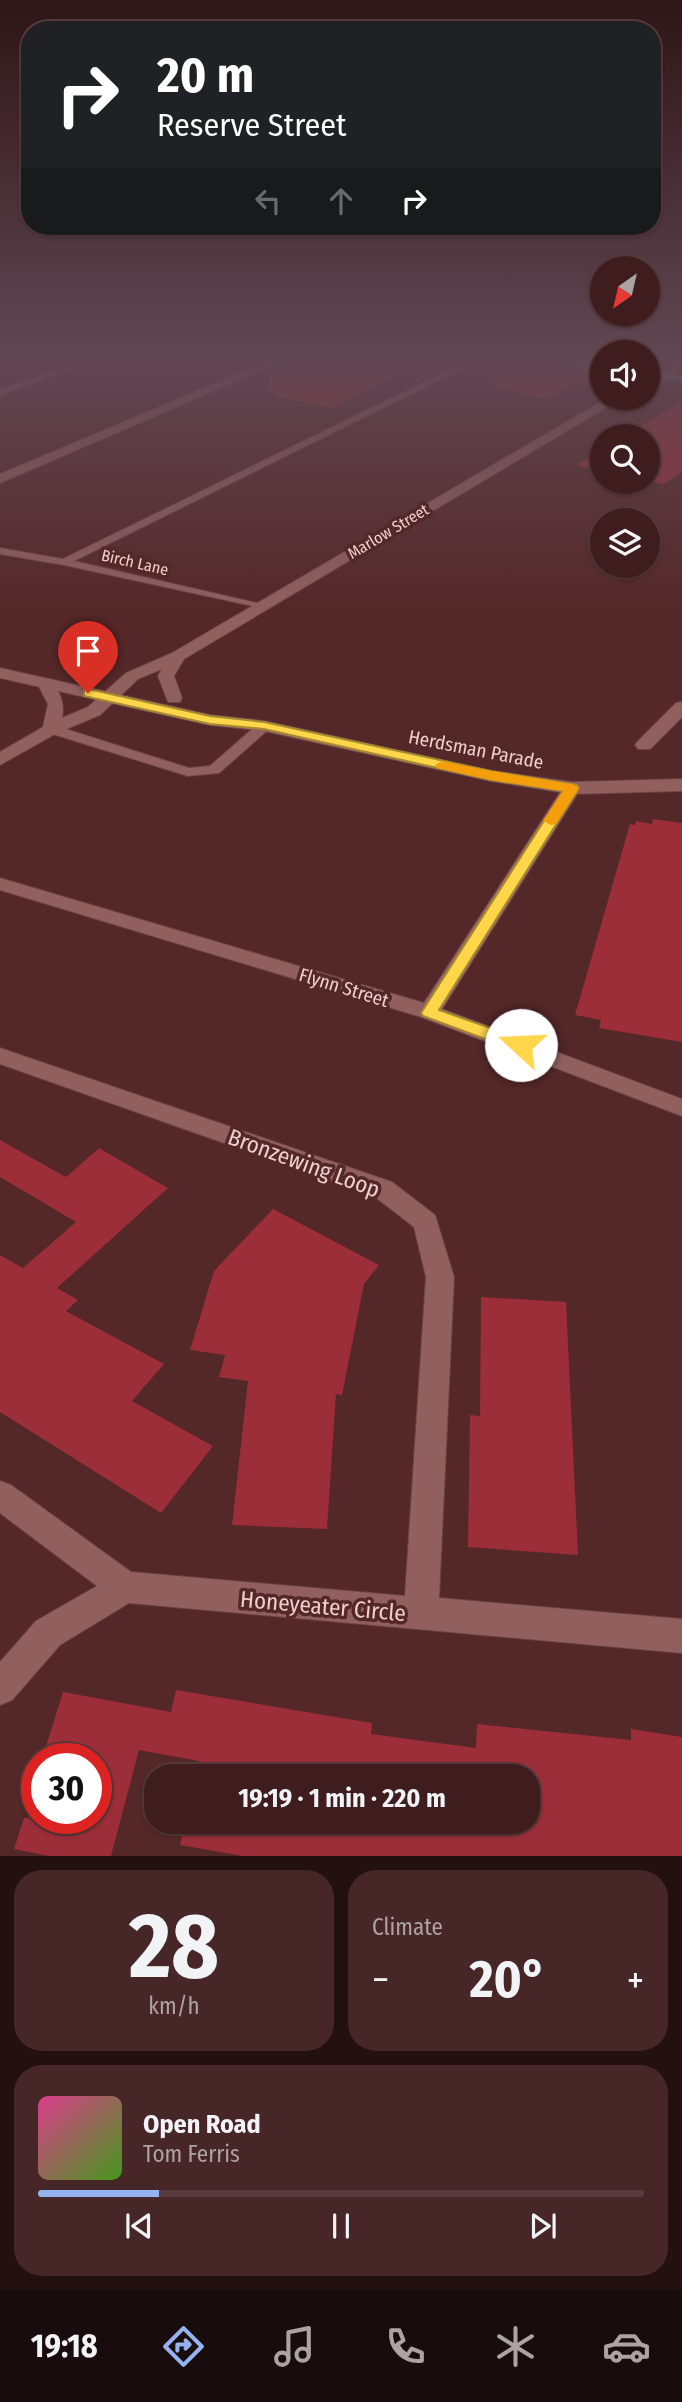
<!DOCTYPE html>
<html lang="en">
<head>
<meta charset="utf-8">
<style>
	:root { --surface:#3f1d1e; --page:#462627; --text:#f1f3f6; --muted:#ada2a4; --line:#583b3c; --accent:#95b2f1 }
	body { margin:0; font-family:"Fira Sans Condensed",sans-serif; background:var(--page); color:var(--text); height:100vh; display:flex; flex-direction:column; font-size:26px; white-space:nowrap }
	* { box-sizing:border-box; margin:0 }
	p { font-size:23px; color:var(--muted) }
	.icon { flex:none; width:38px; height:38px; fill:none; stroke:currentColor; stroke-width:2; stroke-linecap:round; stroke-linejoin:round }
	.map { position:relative; height:1856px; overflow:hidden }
	.details { display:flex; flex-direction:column; gap:14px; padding:14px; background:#231010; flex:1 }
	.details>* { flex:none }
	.guide { position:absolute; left:21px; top:21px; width:640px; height:214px; border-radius:28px; box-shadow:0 2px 5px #0004,0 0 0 2px var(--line); background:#202124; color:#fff; overflow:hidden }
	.needle { width:46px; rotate:214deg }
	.controls { position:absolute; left:590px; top:256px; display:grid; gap:14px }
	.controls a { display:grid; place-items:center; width:70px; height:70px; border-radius:50%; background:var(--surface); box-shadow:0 2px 5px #0004,0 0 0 2px var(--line); font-size:35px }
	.speed { position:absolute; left:21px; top:1743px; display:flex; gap:14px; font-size:35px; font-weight:700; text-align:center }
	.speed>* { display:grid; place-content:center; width:91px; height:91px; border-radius:50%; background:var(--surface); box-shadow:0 2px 5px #0004,0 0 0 2px var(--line); line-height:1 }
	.speed .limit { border:10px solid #d22; background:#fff; color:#111 }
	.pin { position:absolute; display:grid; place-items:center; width:60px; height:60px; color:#fff; margin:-72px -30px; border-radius:50% 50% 50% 0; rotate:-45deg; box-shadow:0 0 7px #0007 }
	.pin .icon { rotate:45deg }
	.me { position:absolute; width:77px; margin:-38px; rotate:290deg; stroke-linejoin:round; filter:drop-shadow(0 0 5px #0008) }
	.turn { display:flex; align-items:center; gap:24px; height:147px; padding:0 21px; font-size:32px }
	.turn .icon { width:91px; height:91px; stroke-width:2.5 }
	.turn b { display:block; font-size:49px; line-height:60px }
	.lanes { display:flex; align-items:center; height:66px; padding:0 21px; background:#0003; justify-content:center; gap:35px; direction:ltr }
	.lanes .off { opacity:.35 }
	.big { font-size:52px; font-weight:700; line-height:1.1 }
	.details .tile { flex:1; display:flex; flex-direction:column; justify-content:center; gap:10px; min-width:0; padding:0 24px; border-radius:28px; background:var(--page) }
	.details .dial { align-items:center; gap:0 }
	.dial b { font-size:91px; line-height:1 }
	.song { display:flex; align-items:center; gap:21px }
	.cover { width:84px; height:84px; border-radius:10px; background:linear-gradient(135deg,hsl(330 70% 55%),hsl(100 70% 35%)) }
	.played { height:7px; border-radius:4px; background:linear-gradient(90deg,var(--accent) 20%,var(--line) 20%) }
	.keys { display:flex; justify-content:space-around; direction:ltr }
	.heat { display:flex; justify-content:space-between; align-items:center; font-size:38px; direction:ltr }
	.details .tiles { flex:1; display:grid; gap:14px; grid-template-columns:1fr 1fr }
	.tile:last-child { grid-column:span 2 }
	.trip { position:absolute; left:144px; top:1764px; width:396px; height:70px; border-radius:28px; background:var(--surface); box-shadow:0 2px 5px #0004,0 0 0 2px var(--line); font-weight:700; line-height:70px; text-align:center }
	.tab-bar { display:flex; height:112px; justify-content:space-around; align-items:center; background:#190c0c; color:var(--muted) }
	.tab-bar .icon { width:49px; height:49px }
	.tab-bar .on { color:var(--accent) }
	.tab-bar b { font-size:32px; color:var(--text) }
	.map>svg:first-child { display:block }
	.building { fill:#9b2e39 }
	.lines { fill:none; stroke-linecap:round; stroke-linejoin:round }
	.lane-casing { stroke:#6a4346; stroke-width:2 }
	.street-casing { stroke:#6a4346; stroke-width:2 }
	.secondary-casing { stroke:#6a4346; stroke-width:2 }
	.primary-casing { stroke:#6a4346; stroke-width:2 }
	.lane { fill:#925f5f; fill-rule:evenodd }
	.street { fill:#925f5f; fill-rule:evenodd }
	.secondary { fill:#925f5f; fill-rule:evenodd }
	.primary { fill:#7682b3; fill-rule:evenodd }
	.route { fill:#ffd54a; stroke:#a68a30; stroke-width:2 }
	.slow { fill:#f59e0b }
	.labels { text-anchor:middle; stroke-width:7; stroke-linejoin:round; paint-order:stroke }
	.far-street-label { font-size:16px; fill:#edcfce; stroke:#542728 }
	.street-label { font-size:19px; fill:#edcfce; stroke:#542728 }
	.near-street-label { font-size:23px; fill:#edcfce; stroke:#542728 }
</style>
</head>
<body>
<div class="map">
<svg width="682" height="1856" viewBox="0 0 682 1856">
	<rect width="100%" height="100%" fill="#542728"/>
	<path class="building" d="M 297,356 L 436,356 L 332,408 L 274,396 L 279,394 L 268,391 L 270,369 Z
		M 497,356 L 546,356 L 602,374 L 602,388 L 576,383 L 546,399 L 494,387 Z
		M 682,401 L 682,472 L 664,484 L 648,481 L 648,436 L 624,436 Z
		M 602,449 L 602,471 L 577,465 Z
		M 653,819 L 682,823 L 682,1042 L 599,1028 L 601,1020 L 575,1015 L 630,824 L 635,825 L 636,821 L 652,824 Z
		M 0,1140 L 66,1177 L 99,1148 L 168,1188 L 57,1288 L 78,1300 L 66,1311 L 164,1364 L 132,1401 L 213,1446 L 161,1513 L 0,1412 L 0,1255 L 23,1268 L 76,1222 L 0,1177 Z
		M 273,1209 L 379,1265 L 364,1284 L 342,1395 L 336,1394 L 327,1529 L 232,1525 L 248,1381 L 219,1377 L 225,1355 L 190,1350 L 214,1271 Z
		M 481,1297 L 566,1302 L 578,1555 L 468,1547 L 470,1415 L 480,1416 Z
		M 176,1690 L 372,1723 L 371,1734 L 476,1748 L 477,1724 L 631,1740 L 631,1729 L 682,1737 L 682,1856 L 243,1856 L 180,1845 L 185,1822 L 527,1822 L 527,1776 L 195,1776 L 199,1761 L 139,1750 L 111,1856 L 49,1856 L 14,1849 L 24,1818 L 96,1818 L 96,1759 L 42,1759 L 63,1692 L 171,1712 Z"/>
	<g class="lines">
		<defs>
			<path id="lane" d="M 93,356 L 105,356 L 0,396 L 0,390 Z
				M 477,356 L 488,356 L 74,561 L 266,605 L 266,609 L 64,565 L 0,554 L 0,548 L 63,559 Z
				M 264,722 L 270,726 L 269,729 L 219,773 L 188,776 L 46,732 L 44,729 L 46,726 L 56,726 L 189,768 L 210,766 L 259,723 Z"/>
			<path id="street" d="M 280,356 L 295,356 L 0,483 L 0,474 Z
				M 682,356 C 682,375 664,384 648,388 L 648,381 L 665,373 L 678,357 Z
				M 609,397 L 624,397 L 184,659 L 174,676 L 182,698 L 180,702 L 168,702 L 158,676 L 162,669 L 138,679 L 100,715 L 57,733 L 0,765 L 0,752 L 43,727 L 48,704 L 37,683 L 39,679 L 51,679 C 60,693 65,702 62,718 L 88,707 L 126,673 L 172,653 Z
				M 682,702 L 682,717 L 650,749 L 638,749 L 635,745 L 638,741 L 676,703 Z
				M 572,782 L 581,788 L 442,1009 L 682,1099 L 682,1116 L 421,1017 L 0,890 L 0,878 L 424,1003 L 563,788 Z
				M 0,1048 L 392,1182 L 435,1215 L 454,1277 L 439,1598 L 682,1619 L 682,1653 L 129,1603 L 60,1645 L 12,1700 L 0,1705 L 0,1662 L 36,1621 L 97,1586 L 0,1513 L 0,1481 L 11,1485 L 131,1572 L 405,1596 L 426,1277 L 414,1227 L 374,1196 L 0,1064 Z"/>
			<path id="secondary" d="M 0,668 L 210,715 L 264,721 L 491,771 L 572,782 L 682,779 L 682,791 L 572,794 L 491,781 L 264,731 L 210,725 L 0,678 Z"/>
			<path id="primary" d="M 548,356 L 567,356 L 602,366 L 602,372 Z
				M 648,368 L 682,375 L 682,381 L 648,374 Z"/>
		</defs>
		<use href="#lane" class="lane-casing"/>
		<use href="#street" class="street-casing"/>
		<use href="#secondary" class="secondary-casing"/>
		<use href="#primary" class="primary-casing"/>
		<use href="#lane" class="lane"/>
		<use href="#street" class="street"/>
		<use href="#secondary" class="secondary"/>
		<use href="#primary" class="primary"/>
	</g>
	<linearGradient id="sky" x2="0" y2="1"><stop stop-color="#2e1516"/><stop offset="0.58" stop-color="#614753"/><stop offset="1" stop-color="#614753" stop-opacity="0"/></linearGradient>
	<rect width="682" height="616" fill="url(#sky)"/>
	<path class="route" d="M 88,689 L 210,716 L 264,722 L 491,771 L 577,785 L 579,788 L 439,1010 L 527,1041 L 530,1045 L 527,1050 L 515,1050 L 423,1016 L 421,1013 L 563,791 L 491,780 L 264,729 L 210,724 L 84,696 L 84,690 Z"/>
	<path class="slow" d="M 442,761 L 491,771 L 572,784 L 579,788 L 556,824 L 551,825 L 543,821 L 563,791 L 491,780 L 437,768 L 435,765 Z"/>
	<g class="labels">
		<g class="far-street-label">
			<text transform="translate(388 531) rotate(-31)" y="6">Marlow Street</text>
			<text transform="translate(135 562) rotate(13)" y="6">Birch Lane</text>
		</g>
		<g class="street-label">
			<text transform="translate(476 749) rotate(11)" y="7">Herdsman Parade</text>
			<text transform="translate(344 987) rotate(17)" y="7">Flynn Street</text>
		</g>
		<g class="near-street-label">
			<text transform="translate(304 1163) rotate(20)" y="8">Bronzewing Loop</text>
			<text transform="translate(323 1606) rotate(5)" y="8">Honeyeater Circle</text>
		</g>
	</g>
</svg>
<div class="controls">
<a><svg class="needle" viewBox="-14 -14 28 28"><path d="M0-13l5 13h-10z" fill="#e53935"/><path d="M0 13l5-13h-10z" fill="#ada2a4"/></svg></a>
<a><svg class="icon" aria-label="sound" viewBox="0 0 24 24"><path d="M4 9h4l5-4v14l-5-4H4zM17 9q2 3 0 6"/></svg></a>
<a><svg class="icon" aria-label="search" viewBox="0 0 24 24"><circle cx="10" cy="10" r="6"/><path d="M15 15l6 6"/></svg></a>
<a><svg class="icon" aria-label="layers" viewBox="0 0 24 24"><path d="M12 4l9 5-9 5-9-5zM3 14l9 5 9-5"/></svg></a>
</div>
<div class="speed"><div class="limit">30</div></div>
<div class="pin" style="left:88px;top:693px;background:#d93025"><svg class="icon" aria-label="arrive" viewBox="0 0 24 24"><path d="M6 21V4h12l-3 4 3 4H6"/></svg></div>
<svg class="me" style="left:521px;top:1045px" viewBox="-20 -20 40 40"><circle r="19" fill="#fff"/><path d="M0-13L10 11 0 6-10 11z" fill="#ffd54a"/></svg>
<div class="trip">19:19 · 1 min · 220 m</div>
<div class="guide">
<div class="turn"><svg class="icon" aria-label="right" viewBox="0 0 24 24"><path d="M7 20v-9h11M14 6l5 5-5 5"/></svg><div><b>20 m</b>Reserve Street</div></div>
<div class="lanes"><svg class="icon off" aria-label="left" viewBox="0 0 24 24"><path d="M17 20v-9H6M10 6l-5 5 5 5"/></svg><svg class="icon off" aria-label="ahead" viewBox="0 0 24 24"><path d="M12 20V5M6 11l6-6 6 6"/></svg><svg class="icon" aria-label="right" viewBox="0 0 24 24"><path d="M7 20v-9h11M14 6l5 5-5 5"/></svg></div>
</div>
</div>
<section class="details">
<div class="tiles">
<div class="tile dial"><b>28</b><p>km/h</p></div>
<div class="tile"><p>Climate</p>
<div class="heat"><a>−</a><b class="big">20°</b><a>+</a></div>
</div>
<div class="tile">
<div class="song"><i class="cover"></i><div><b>Open Road</b><p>Tom Ferris</p></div></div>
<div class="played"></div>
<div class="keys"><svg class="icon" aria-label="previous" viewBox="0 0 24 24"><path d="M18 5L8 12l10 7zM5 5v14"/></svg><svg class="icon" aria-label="pause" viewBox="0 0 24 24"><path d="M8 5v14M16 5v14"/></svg><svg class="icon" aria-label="next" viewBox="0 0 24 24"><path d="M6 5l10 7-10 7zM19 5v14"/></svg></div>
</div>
</div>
</section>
<nav class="tab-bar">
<b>19:18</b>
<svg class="icon on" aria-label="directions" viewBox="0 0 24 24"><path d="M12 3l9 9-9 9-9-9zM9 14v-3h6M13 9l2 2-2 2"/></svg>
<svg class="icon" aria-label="music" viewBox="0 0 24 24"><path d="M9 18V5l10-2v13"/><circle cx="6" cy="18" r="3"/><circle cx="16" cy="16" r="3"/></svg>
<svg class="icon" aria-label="phone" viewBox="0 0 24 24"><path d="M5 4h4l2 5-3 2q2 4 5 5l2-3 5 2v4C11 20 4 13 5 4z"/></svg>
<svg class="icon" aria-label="climate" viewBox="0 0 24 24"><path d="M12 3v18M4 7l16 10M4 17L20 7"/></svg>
<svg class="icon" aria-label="car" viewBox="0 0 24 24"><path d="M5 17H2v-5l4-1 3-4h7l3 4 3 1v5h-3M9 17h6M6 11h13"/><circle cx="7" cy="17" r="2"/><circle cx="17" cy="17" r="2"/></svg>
</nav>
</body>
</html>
